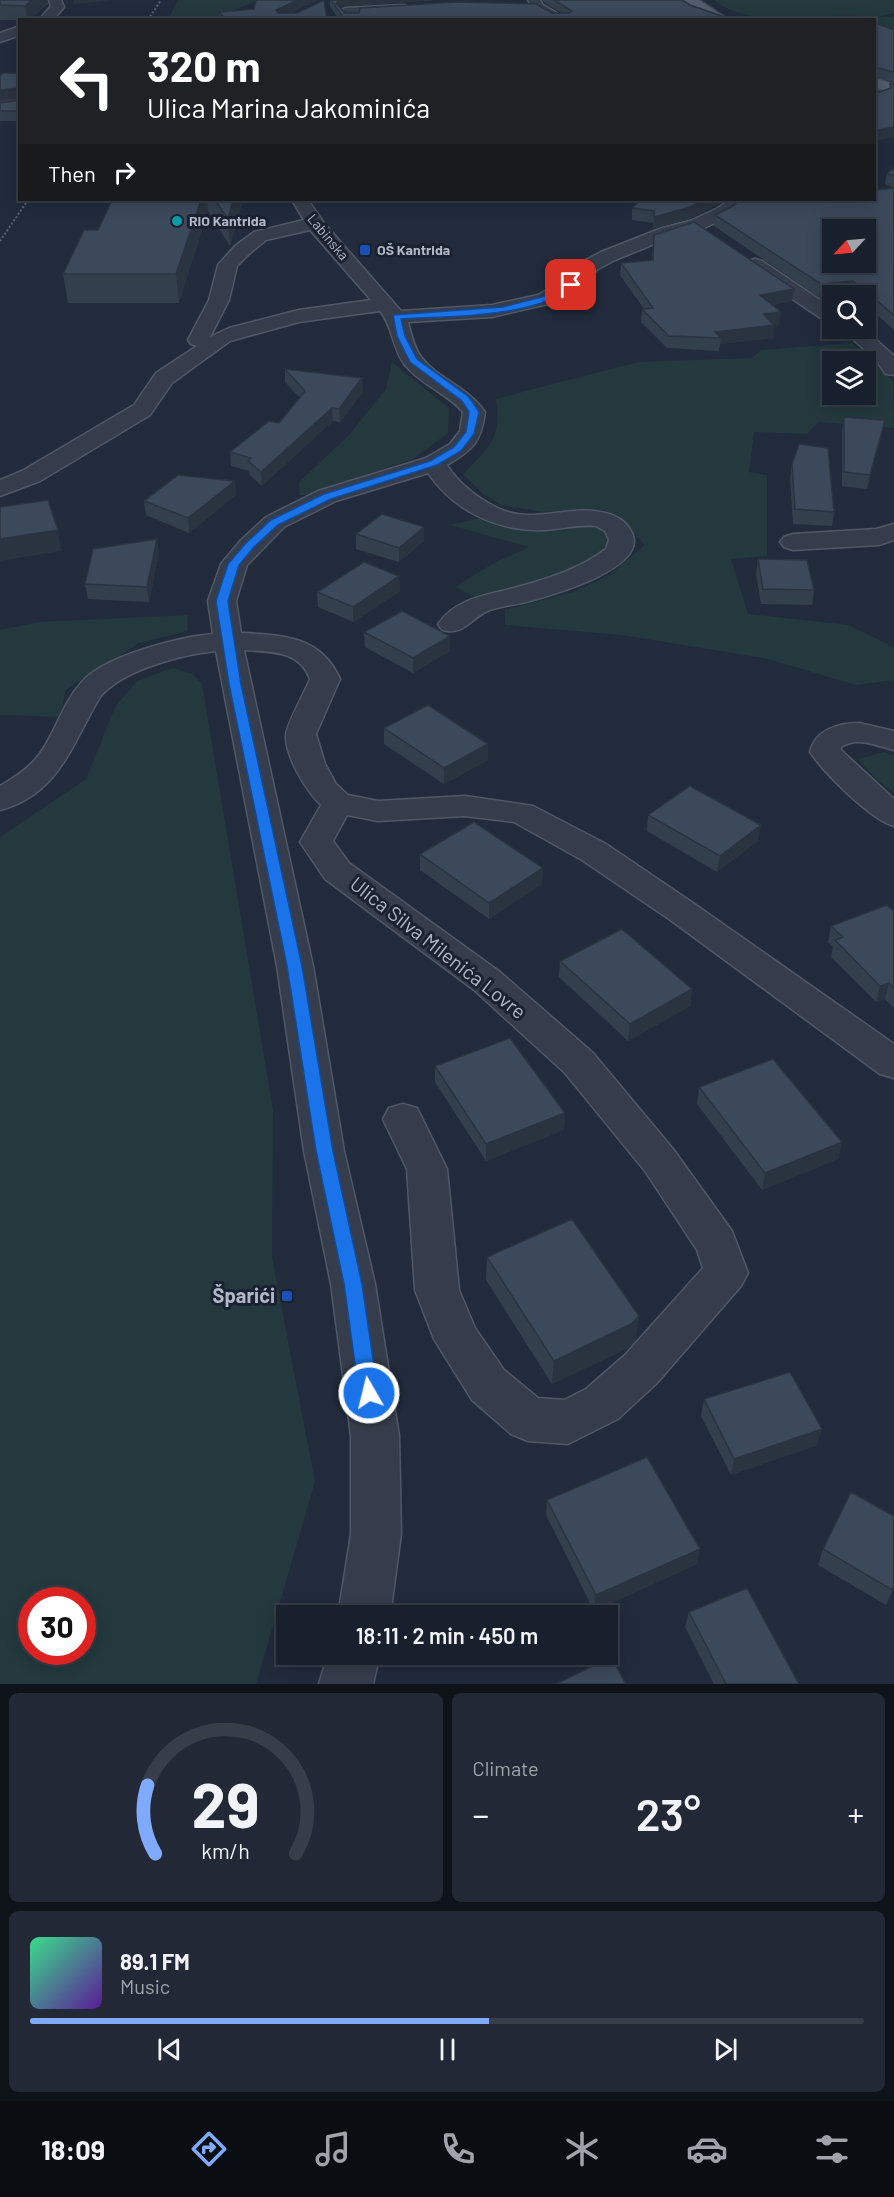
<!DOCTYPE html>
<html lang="en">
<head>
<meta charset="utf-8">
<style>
	:root { --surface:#19202d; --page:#222835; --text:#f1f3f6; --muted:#9fa3aa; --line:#373e49; --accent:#7faafe }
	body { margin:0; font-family:Barlow,sans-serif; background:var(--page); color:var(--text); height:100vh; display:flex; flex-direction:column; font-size:22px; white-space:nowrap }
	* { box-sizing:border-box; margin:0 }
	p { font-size:20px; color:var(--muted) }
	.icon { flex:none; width:33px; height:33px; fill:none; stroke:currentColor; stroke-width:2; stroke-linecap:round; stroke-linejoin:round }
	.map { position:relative; height:1684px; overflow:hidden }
	.side { display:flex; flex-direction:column; gap:9px; padding:9px; background:#0e1219; flex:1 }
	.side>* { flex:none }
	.top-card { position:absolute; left:18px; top:18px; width:858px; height:183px; border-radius:0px; box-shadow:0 3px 15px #0003,0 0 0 2px var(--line); background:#202124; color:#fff; overflow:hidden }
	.needle { width:39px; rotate:244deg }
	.controls { position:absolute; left:822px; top:219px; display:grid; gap:12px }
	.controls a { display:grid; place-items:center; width:54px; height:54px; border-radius:0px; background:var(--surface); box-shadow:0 3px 15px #0003,0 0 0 2px var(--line); font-size:30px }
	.speed { position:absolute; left:18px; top:1587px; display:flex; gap:12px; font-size:30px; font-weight:700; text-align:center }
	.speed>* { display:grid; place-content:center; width:78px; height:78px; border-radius:50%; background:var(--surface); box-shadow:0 3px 15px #0003,0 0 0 2px var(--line); line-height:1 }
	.speed .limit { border:9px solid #d22; background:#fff; color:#111 }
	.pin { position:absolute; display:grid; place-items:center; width:51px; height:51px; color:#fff; margin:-26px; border-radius:12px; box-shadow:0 3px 9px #0006 }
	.me { position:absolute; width:66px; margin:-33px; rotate:352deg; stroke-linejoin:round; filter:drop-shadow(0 0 4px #0008) }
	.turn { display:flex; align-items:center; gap:21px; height:126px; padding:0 30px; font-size:27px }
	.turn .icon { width:78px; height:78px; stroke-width:2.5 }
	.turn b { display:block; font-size:42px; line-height:51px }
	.then { display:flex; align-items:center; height:57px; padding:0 30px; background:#0003; gap:12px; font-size:22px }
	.big { font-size:45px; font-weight:600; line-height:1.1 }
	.side .widget { flex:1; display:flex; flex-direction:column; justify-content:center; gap:9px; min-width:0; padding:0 21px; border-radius:9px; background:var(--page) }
	.side .dial { align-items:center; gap:0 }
	.dial svg { height:156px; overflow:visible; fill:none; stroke:var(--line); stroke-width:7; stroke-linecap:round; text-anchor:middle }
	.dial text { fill:var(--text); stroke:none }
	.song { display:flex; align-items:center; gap:18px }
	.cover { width:72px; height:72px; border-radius:9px; background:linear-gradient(135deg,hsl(150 70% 55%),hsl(270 70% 35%)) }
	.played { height:6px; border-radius:3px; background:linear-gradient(90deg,var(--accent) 55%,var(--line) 55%) }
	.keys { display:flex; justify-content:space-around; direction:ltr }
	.heat { display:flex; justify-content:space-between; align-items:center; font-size:33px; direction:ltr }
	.side .tiles { flex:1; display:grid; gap:9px; grid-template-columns:1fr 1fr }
	.widget:last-child { grid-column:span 2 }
	.trip { position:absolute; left:276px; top:1605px; width:342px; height:60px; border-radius:0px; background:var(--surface); box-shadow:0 3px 15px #0003,0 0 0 2px var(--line); font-weight:600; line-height:60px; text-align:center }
	.tabs { display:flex; height:96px; justify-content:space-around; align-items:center; background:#0a0d12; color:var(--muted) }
	.tabs .icon { width:42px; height:42px }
	.tabs .selected { color:var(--accent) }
	.tabs b { font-size:27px; color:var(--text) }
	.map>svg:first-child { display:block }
	.green { fill:#23393d; fill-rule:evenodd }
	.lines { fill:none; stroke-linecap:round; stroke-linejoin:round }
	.street-casing { stroke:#505867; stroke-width:3 }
	.primary-casing { stroke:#3e4655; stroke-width:3 }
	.street { fill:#353d4c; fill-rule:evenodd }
	.primary { fill:#525c6c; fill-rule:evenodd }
	.rail { stroke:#566173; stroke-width:2; stroke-dasharray:2 2; stroke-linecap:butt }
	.wall { fill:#343f4e }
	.shaded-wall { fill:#2a3340 }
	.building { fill:#3c495b; stroke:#2a3340; stroke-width:1.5; fill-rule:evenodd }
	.route { fill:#1a73e8; stroke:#114b97; stroke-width:1.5 }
	.culture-dot { fill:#0f9aa8; stroke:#1a2231; stroke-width:2 }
	.transit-dot { fill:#1a4fb4; stroke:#1a2231; stroke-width:2 }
	.labels { text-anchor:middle; stroke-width:6; stroke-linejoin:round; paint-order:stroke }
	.far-poi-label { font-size:14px; font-weight:bold; fill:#b0b8c8; stroke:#1a2231; text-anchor:start }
	.far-street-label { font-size:14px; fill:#b0b8c8; stroke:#1a2231 }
	.near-street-label { font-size:20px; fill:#b0b8c8; stroke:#1a2231 }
	.near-poi-label { font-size:20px; font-weight:bold; fill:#b0b8c8; stroke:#1a2231; text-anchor:end }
</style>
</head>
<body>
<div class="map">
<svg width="894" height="1684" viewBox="0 0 894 1684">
	<rect width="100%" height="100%" fill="#212b3c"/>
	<path class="green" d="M 178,0 L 258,0 L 214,19 L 168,20 Z
		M 715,0 L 894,0 L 894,13 L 874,18 L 894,16 L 894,81 L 875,73 L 874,20 C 837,20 740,27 715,0 Z
		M 852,343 L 893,381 L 894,428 L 818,422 L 807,434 L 754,432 L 749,472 L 767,475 L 767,556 L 731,559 L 748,614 L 848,625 L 894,647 L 894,680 L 856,685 L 768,659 L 622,635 L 505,625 L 505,610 L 576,591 L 609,575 L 645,545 L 623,522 L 605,510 L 543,512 L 502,505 L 484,495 L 463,474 C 489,447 502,439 496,399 L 638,362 L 752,358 L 761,350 ZM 832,362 L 866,362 L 866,394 L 832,394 Z
		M 392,362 L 449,408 L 448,433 L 413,459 L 306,495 L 300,495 L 299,482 L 349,435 L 386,389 Z
		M 485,517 L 611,527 L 618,537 L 598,558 L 538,585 L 475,597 L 455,587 L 494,563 L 529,547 L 450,525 Z
		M 188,615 L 187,631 L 139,643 L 65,690 L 61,717 L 0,715 L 0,630 L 39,622 Z
		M 173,668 L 192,674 L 202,684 L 273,1111 L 272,1257 L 315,1482 L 256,1684 L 0,1684 L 0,837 L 86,779 L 115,707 L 137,681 ZM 82,1600 L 82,1652 L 32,1652 L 32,1600 Z
		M 884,752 L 894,756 L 894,793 L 874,777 L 858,759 Z"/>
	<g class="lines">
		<defs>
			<path id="street" d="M 49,0 L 61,0 L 64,7 L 53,20 L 39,20 L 51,6 Z
				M 528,0 L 540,0 L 543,5 L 569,20 C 552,20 537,16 528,0 Z
				M 405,5 L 411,9 L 410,12 L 356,15 L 359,20 L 345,20 L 339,12 L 345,8 Z
				M 20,26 L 20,35 L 0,42 L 0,33 Z
				M 874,87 L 888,96 L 874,103 Z
				M 0,97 L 20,98 L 20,107 L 0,107 Z
				M 292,200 L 308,200 L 324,223 L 401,311 L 492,305 L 538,295 L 568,278 L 584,261 L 601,252 L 662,228 L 690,221 L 718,208 L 729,200 L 747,200 L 730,216 L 702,229 L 674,236 L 615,260 L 598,269 L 582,286 L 552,303 L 492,317 L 408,322 C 411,334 414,348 421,357 C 438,379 467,386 485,412 C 481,442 473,450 447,465 C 459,485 486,505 508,512 C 538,521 570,506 600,512 C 614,514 626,520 632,533 C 649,569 548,596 526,602 C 514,605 501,606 490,610 C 471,617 465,636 442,630 L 438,624 C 458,596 491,595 521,586 C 550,578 581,568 606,549 L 609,540 L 605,531 L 596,526 C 579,524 562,529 545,530 C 498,532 454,511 428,473 L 336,501 L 284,527 L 247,565 L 236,601 L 241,633 C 283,635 321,636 340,679 L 316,734 L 325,764 L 336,784 L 348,795 L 378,801 L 465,796 L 533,806 L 606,844 L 693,903 L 894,1044 L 894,1078 L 880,1074 L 669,919 L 582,860 L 514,822 L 465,816 L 378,821 L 347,815 L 333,841 L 349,863 L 500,972 L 593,1053 L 673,1149 L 732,1231 L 748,1273 L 741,1286 L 657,1383 L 618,1419 L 568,1444 L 528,1441 L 511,1434 L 472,1400 L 434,1339 L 415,1290 L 407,1169 L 383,1119 L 389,1108 L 403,1104 L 417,1108 L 447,1169 L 459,1290 L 475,1328 L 504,1370 L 538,1398 L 564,1400 L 586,1389 L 625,1355 L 703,1268 L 697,1250 L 645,1171 L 565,1073 L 474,990 L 325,879 L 300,842 L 321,805 C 306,791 285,756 286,735 C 286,725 306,690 310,679 C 299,650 271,652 244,650 L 313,966 L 344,1151 L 375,1284 L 399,1436 L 401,1534 L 390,1616 L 338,1616 L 351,1534 L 351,1436 L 331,1284 L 304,1151 L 277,966 L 216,651 C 183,654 122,670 100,697 C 73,742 59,795 0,810 L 0,786 C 14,778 29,768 39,755 C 56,732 62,704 81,683 C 103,656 179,637 213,634 L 208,601 L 221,564 L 241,540 L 266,517 L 318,491 L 426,458 L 450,444 L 460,431 L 463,412 C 447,393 421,385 405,365 C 392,349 393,326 380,311 L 299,322 L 230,341 L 172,383 L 150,415 L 40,481 L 0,496 L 0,480 L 22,471 L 134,405 L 156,373 L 197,346 L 191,344 L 188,340 L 209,300 L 218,265 L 235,246 L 254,232 L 304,220 ZM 310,230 L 371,300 L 299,310 L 229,328 L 210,337 L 229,300 L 237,266 L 249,254 L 266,240 Z
				M 755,259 L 762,261 L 832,308 L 832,323 L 825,321 L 748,269 L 745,265 L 748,261 Z
				M 840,328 L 863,328 L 894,356 L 894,375 L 886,374 L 874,358 Z
				M 894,524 L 894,540 L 879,545 L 793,550 L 784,547 L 780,542 L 784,537 L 793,534 L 876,529 Z
				M 859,723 L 894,731 L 894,750 C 877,746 858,736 841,747 L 841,750 L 894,799 L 894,826 C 871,820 824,773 810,752 C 815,730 838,723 859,723 Z
				M 328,1654 L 380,1654 L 373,1684 L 319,1684 Z"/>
			<path id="primary" d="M 684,0 L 699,0 L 729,20 L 713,20 Z
				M 874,78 L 894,84 L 894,93 L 874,87 Z"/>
		</defs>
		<use href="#street" class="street-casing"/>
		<use href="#primary" class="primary-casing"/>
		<use href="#street" class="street"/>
		<use href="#primary" class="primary"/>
		<path class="rail" d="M 148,20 L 161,0
			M 0,241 L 28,200"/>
	</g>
	<path class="wall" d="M 0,0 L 47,0 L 48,4 L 29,20 L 0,20 Z
		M 256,0 L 317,0 L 290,13 L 327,20 L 220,20 L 219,12 L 254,9 Z
		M 330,0 L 437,0 L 345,6 L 341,9 L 345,13 L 561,13 L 545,3 L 542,0 L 682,0 L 690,5 L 733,20 L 339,20 L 330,6 Z
		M 874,21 L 881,25 L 894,30 L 894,82 L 874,77 Z
		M 20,100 L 20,121 L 0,121 L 0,103 Z
		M 894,168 L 894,188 L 885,184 L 887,173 Z
		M 894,188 L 894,330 L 866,305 L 866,296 L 854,296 L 851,293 L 819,297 L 714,226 L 715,215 L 874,200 Z
		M 112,200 L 243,200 L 230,246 L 208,211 L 179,303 L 68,303 L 63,274 L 98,230 Z
		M 641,200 L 726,200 L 689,219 L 653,229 L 653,223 L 632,220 L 632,208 Z
		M 654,235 L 794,289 L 792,301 L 772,305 L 779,325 L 774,326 L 773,338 L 720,344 L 719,351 L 667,348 L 641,322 L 642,309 L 644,309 L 620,275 L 621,263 L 652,260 Z
		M 285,369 L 363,392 L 340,422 L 333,421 L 262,486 L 250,475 L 249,471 L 231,466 L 230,452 L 279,423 L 300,398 L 285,382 Z
		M 844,417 L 882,434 L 867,489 L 842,486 L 842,431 Z
		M 792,464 L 834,512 L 832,526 L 793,524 L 790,478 Z
		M 236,495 L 189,533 L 146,515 L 144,501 Z
		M 424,527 L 424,541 L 399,562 L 356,549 L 356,534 Z
		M 157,539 L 159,553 L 149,602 L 88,599 L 85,584 Z
		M 758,559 L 814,590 L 812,605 L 761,604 L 756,574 Z
		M 399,576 L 400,591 L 353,622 L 318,607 L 317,592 Z
		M 364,632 L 450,651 L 413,673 L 365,647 Z
		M 384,728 L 488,744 L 488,760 L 444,784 L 384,744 Z
		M 648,815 L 758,841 L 717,872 L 647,831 Z
		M 420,854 L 543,868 L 542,884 L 489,919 L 420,870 Z
		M 894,911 L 894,1008 L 885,999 L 876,1002 L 831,957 L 833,947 L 828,942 L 831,926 Z
		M 560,961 L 692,989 L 690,1006 L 628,1041 L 559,977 Z
		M 435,1066 L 565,1113 L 564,1130 L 486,1161 L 435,1082 Z
		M 699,1087 L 842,1142 L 838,1159 L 762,1190 L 697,1104 Z
		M 487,1257 L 636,1340 L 628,1348 L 552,1384 L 486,1280 Z
		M 704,1399 L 817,1445 L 731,1475 L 701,1416 Z
		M 547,1500 L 697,1564 L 594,1611 L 546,1515 Z
		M 894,1516 L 894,1587 L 886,1605 L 818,1565 L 823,1549 Z
		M 689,1612 L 799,1684 L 714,1684 L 685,1627 Z"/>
	<path class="shaded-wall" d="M 32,0 L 47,0 L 48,4 L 29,20 L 27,20 L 25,6 Z
		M 74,0 L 114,0 L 74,4 Z
		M 298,0 L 317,0 L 277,20 L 276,10 Z
		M 340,0 L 437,0 L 345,6 L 339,10 L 336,3 Z
		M 20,88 L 20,99 L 0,100 L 0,90 Z
		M 894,127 L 894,137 L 874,141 L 874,131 Z
		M 201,200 L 207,200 L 208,211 L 179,303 L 176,274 Z
		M 233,200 L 243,200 L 230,246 L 228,219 Z
		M 705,200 L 726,200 L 689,219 L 653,229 L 654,217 Z
		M 853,281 L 851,293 L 819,297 L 821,284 Z
		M 794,289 L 792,301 L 759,307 L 760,295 Z
		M 781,312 L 779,325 L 774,326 L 773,338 L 720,344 L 721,338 L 715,332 L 763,314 Z
		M 362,378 L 363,392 L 340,422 L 339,409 Z
		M 332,408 L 333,421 L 262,486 L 261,472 Z
		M 885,420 L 882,434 L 867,489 L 870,475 Z
		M 235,481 L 236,495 L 189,533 L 188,518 Z
		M 424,527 L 424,541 L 399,562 L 399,548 Z
		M 58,530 L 61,551 L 0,561 L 0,539 Z
		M 157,539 L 159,553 L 149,602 L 147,587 Z
		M 399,576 L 400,591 L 353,622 L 353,607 Z
		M 450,636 L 450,651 L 413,673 L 413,658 Z
		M 488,744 L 488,760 L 444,784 L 444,768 Z
		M 761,825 L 758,841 L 717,872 L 720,856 Z
		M 543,868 L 542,884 L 489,919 L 489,903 Z
		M 889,983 L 885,999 L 876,1002 L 880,986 Z
		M 692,989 L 690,1006 L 628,1041 L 630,1024 Z
		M 565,1113 L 564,1130 L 486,1161 L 486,1144 Z
		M 842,1142 L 838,1159 L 762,1190 L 765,1173 Z
		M 639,1316 L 636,1340 L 628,1348 L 552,1384 L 554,1361 Z
		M 822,1429 L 817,1445 L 731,1475 L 734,1459 Z
		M 700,1549 L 697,1564 L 594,1611 L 596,1595 Z"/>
	<path class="building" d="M 0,0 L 32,0 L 25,6 L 0,5 Z
		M 256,0 L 298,0 L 276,10 L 278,13 L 297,13 L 324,0 L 327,20 L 226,20 L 219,12 L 254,9 Z
		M 331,0 L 340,0 L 336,3 L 345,13 L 359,13 L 360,8 L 457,2 L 536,4 L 552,13 L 569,13 L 572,11 L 554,0 L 682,0 L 690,5 L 733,20 L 345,20 Z
		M 843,15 L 869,17 L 873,20 L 806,20 Z
		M 874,21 L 881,25 L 894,30 L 894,72 L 874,67 Z
		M 3,73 L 20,73 L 20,88 L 0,90 L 0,76 Z
		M 890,84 L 894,84 L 894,127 L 874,131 L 874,94 L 891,88 Z
		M 20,100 L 20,111 L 0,111 L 0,103 Z
		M 894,168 L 894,176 L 887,173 Z
		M 894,188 L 894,315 L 853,281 L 821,284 L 715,215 L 733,206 L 740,200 L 874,200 L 874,190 ZM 832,230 L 866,230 L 866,262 L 832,262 Z
		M 112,200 L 201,200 L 176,274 L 63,274 L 84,230 L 98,230 Z
		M 215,200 L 233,200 L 228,219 Z
		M 641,200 L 705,200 L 690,207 L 654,217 L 654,211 L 632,208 Z
		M 694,222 L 794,289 L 760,295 L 781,312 L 763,314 L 774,325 L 715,332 L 721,338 L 669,336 L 642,309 L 653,308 L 621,263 L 653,260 L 654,235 Z
		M 285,369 L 362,378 L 339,409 L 332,408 L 261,472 L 248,461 L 251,458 L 230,452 L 269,421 L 279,423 L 305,391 Z
		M 844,417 L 885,420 L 870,475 L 844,472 Z
		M 799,444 L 828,448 L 834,512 L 795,509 L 792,464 Z
		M 178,475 L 235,481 L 188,518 L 144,501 Z
		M 48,500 L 58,530 L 0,539 L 0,507 Z
		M 382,514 L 424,527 L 399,548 L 356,534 Z
		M 157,539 L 147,587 L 85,584 L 93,549 Z
		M 758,559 L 807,560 L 814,590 L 763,589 Z
		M 364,562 L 399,576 L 353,607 L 317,592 Z
		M 402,611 L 450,636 L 413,658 L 364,632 Z
		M 428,705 L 488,744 L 444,768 L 384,728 Z
		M 690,786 L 761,825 L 720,856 L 648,815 Z
		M 474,822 L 543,868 L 489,903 L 420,854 Z
		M 887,905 L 894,911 L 894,988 L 889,983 L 880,986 L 835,940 L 843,937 L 831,926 Z
		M 622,929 L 692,989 L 630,1024 L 560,961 Z
		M 510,1038 L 565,1113 L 486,1144 L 435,1066 Z
		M 773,1059 L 842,1142 L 765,1173 L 699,1087 Z
		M 572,1219 L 639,1316 L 631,1324 L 554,1361 L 487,1257 Z
		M 790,1372 L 822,1429 L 734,1459 L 704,1399 Z
		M 647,1457 L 700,1549 L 596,1595 L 547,1500 Z
		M 851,1492 L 894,1516 L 894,1585 L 892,1590 L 823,1549 Z
		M 747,1588 L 799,1684 L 726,1684 L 689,1612 Z
		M 611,1657 L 626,1684 L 556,1684 Z"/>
	<path class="route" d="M 568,283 L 575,285 C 537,318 450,316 401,319 L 405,336 L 417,359 L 469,397 L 479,412 L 474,434 L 461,451 L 437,465 L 331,499 L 278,525 L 254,547 L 239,565 L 228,601 L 241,684 L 302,966 L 333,1151 L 362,1284 L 378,1393 L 375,1399 L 369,1401 L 362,1399 L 359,1393 L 344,1284 L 316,1151 L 287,966 L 229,684 L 216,601 L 228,564 L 246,543 L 271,520 L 324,494 L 430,461 L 454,447 L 466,432 L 469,412 L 462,401 L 410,362 L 397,336 L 393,315 L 503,307 L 542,297 Z"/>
	<circle class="culture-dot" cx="177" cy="221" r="6"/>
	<g class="transit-dot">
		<rect x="359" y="244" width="12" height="12" rx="3"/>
		<rect x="281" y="1290" width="12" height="12" rx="3"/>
	</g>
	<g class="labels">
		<g class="far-poi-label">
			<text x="189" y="226">RIO Kantrida</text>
			<text x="377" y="255">OŠ Kantrida</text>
		</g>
		<g class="far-street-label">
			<text transform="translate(328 237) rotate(50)" y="5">Labinska</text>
		</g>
		<g class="near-street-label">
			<text transform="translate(438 948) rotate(38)" y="7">Ulica Silva Milenića Lovre</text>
		</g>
		<g class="near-poi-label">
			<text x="275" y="1303">Šparići</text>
		</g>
	</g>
</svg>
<div class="controls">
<a><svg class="needle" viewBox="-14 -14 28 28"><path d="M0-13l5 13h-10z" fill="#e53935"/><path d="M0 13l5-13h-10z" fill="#9fa3aa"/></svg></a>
<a><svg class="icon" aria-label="search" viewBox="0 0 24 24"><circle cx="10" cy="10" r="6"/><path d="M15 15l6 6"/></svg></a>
<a><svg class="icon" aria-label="layers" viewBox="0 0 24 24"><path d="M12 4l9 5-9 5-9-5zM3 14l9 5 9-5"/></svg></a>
</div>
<div class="speed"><div class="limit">30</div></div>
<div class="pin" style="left:571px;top:285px;background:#d93025"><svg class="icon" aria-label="arrive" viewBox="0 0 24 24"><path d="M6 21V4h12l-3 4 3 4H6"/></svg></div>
<svg class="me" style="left:369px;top:1393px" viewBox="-20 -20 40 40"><circle r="17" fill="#1a73e8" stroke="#fff" stroke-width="3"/><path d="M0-11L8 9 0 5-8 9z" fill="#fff"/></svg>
<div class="trip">18:11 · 2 min · 450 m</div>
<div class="top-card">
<div class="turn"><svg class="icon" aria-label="left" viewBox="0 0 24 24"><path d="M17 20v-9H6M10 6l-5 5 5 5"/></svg><div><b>320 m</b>Ulica Marina Jakominića</div></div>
<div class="then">Then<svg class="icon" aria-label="right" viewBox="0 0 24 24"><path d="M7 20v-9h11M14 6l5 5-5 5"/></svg></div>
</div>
</div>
<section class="side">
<div class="tiles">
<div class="widget dial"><svg viewBox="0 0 100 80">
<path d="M14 69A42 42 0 1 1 86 69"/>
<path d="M14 69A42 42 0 0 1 10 34" stroke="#7faafe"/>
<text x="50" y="56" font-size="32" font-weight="700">29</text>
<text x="50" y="72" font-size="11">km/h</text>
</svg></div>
<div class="widget"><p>Climate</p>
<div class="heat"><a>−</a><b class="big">23°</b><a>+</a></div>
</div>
<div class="widget">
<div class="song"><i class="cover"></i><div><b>89.1 FM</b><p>Music</p></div></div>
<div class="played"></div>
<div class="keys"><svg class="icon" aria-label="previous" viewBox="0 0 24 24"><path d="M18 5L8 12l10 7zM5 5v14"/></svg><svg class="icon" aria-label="pause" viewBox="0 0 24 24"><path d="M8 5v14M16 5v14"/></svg><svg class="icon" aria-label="next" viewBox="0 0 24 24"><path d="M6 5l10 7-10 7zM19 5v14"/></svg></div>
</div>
</div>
</section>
<nav class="tabs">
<b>18:09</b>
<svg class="icon selected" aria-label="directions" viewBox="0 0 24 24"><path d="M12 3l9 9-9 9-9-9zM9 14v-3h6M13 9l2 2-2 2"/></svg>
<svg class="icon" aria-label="music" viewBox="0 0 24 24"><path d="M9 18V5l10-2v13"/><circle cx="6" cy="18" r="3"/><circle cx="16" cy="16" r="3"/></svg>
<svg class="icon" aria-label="phone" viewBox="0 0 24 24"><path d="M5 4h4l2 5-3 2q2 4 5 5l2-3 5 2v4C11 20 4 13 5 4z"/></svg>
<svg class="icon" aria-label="climate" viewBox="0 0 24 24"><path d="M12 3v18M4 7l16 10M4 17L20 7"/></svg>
<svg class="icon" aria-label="car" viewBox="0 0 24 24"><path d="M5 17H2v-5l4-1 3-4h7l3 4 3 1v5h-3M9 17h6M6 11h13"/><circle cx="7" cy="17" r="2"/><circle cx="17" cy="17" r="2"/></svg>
<svg class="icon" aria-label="filters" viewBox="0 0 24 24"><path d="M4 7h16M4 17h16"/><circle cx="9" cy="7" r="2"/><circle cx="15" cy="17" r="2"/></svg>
</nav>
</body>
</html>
